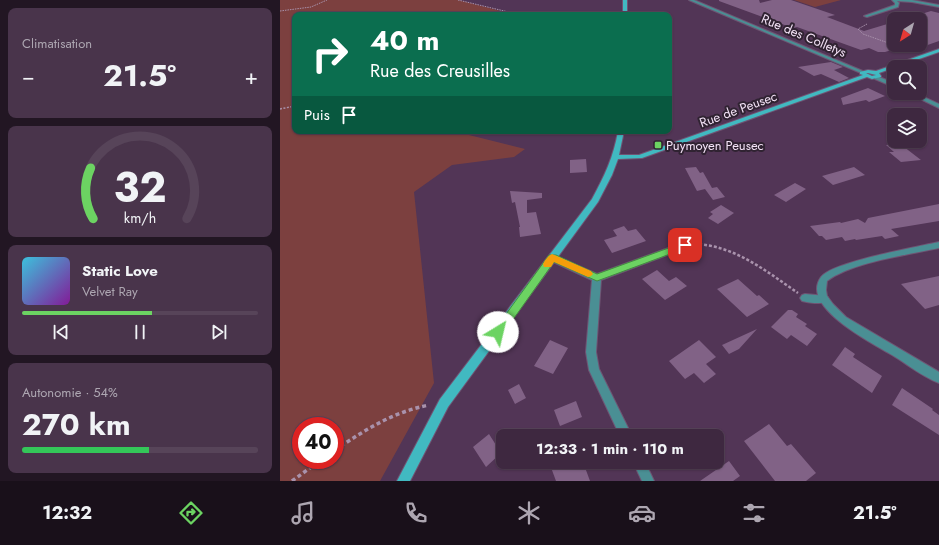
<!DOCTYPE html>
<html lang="fr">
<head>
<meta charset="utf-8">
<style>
	:root { --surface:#3e2840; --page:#49344b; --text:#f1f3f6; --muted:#ada6b1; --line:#574459; --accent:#6cd362 }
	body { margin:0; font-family:Jost,sans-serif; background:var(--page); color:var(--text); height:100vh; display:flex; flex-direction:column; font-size:15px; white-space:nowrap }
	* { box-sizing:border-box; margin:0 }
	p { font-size:13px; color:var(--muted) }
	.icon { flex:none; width:22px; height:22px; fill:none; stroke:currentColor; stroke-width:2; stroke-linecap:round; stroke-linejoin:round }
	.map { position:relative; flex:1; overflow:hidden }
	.side { display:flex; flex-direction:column; gap:8px; padding:8px; background:#221623; width:280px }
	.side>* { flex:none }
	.guide { position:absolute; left:12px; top:12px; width:380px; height:122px; border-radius:8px; box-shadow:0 1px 3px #0004,0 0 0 1px var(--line); background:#0b6e4f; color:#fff; overflow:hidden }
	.needle { width:26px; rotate:217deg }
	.fabs { position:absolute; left:607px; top:12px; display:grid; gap:8px }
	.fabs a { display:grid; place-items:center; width:40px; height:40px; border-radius:8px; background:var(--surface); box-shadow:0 1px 3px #0004,0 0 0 1px var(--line); font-size:20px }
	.speed { position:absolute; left:12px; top:417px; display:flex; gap:8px; font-size:20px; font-weight:700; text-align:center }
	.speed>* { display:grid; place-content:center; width:52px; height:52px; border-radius:50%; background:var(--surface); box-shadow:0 1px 3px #0004,0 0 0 1px var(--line); line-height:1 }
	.speed .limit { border:6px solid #d22; background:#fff; color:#111 }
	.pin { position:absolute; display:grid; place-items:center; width:34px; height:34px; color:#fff; margin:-17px; border-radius:8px; box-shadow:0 2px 6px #0006 }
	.me { position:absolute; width:44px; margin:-22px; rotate:36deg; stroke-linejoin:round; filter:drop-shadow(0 0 3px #0008) }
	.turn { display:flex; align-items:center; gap:14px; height:84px; padding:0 12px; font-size:18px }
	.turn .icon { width:52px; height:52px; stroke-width:2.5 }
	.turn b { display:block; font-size:28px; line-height:34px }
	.then { display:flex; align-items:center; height:38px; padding:0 12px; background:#0003; gap:8px; font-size:15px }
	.big { font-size:30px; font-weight:700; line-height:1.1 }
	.side .tile { flex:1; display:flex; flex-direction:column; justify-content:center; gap:6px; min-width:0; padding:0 14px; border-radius:8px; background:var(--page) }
	.side .dial { align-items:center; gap:0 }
	.dial svg { height:104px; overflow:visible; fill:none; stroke:var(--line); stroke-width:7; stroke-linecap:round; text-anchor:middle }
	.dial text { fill:var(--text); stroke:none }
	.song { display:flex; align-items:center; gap:12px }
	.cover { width:48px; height:48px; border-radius:6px; background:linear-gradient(135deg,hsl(190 70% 55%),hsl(290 70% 35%)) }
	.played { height:4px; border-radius:2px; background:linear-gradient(90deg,var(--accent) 55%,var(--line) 55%) }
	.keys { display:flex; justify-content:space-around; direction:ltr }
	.heat { display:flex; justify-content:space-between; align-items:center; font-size:22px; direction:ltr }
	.charge { height:6px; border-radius:3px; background:linear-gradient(90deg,#34c759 54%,var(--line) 0) }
	.trip { position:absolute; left:216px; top:429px; width:228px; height:40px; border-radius:8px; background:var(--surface); box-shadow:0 1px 3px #0004,0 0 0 1px var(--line); font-weight:700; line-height:40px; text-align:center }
	.tabs { display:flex; height:64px; justify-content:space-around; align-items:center; background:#19101a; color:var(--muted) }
	.tabs .icon { width:28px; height:28px }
	.tabs .on { color:var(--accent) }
	.tabs b { font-size:18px; color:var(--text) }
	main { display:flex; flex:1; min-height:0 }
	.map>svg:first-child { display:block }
	.green { fill:#7c403f; fill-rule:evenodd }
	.building { fill:#816286 }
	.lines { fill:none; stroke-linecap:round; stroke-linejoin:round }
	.lane-casing { stroke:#6f5473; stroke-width:2 }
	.street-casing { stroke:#6f5473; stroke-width:2 }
	.secondary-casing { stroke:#6f5473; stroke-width:2 }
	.path-far3 { stroke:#a992ac; stroke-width:1; stroke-dasharray:1.5 1; stroke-linecap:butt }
	.path-far2 { stroke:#a992ac; stroke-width:1.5; stroke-dasharray:2 1.5; stroke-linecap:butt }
	.path-far1 { stroke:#a992ac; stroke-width:2.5; stroke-dasharray:3 2; stroke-linecap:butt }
	.path { stroke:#a992ac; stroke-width:3.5; stroke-dasharray:4 3; stroke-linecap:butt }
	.lane { fill:#4a8f94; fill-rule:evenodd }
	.street { fill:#4a8f94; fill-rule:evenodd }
	.secondary { fill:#41b9c1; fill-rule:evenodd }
	.route { fill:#6cd362; stroke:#468940 }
	.slow { fill:#f59e0b }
	.poi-dot { fill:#6cd362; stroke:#302332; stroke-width:1.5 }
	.labels { text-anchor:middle; stroke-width:4; stroke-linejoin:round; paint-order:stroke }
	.far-street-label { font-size:13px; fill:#f3e2f6; stroke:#302332 }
	.far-poi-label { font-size:13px; fill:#f3e2f6; stroke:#302332; text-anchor:start }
</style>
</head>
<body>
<main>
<section class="side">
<div class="tile"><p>Climatisation</p>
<div class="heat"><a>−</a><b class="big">21.5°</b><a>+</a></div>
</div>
<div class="tile dial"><svg viewBox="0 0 100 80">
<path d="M14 69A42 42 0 1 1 86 69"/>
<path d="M14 69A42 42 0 0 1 12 30" stroke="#6cd362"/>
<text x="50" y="56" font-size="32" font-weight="700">32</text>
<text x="50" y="72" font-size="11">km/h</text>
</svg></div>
<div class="tile">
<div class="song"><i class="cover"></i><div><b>Static Love</b><p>Velvet Ray</p></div></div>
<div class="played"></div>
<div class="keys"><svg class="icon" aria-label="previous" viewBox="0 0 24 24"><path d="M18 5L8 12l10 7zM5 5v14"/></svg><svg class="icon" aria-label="pause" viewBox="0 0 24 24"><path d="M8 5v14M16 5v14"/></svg><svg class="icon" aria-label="next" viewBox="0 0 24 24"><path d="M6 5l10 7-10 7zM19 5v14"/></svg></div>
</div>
<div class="tile"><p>Autonomie · 54%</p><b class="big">270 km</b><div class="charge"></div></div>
</section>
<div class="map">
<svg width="659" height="481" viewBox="0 0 659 481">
	<rect width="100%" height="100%" fill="#523556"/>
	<path class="green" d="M 0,0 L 179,0 L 236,15 L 15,15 L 15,131 L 173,131 L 245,149 L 234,157 L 172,165 L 134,192 L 154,383 L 100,481 L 0,481 ZM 21,426 L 55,426 L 55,460 L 21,460 Z
		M 514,0 L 561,0 L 535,7 Z"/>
	<path class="building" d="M 439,0 L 479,0 L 480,3 L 492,0 L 511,0 L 555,15 L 547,17 L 584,31 L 614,22 L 614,45 L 640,45 L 640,19 L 625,19 L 651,11 L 659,13 L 659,41 L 639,48 L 628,45 L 605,52 L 598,52 L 589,48 L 581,50 L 517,27 L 513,28 L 439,1 Z
		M 551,62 L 563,67 L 554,70 L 569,78 L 559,82 L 541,74 L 534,76 L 518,67 Z
		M 588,88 L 605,96 L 589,102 L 586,100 L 563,105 L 561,98 Z
		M 620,143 L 628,150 L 641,160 L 621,162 L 609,152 L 614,152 L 606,145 Z
		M 306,159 L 307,172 L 290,173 L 290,160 Z
		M 416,167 L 420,173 L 423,172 L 432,188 L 437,187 L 445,197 L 433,200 L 425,189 L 417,191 L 405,168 Z
		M 574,167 L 585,175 L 553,185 L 542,176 Z
		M 515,183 L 526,189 L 506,202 L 494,195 Z
		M 230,191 L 262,193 L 262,198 L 247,200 L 247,213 L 256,212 L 261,234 L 240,237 L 239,227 L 240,227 L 235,202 L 232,203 Z
		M 659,204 L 659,221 L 611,229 L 619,236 L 605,239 L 602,236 L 576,240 L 575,239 L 565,241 L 562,237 L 546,240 L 542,236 L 539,236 L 530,226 L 560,222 L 561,223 L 578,219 L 585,223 L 588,218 Z
		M 441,205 L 454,213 L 438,224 L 428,218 L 433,214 L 430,212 Z
		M 344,226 L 348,231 L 356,229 L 366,241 L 332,253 L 324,240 L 337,236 L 333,230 Z
		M 377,270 L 389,281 L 396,277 L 407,286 L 385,300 L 362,279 Z
		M 659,276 L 659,305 L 645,309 L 621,284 Z
		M 458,279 L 477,296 L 479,295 L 489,304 L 467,317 L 437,289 Z
		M 508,310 L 512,310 L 518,314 L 516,317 L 527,324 L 525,326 L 537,334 L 527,346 L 511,335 L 507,339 L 491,327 Z
		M 477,329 L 459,349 L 449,354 L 442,345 Z
		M 270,340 L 288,348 L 273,374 L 254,366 Z
		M 419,340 L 436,357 L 426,364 L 436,374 L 424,383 L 414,373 L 405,379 L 389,361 Z
		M 565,347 L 575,354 L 573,357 L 602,376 L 592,393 L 552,365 Z
		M 239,384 L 246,398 L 235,404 L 228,390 Z
		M 622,388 L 653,409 L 652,410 L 659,415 L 659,435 L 612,405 Z
		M 296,401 L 302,417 L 280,426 L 274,410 Z
		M 489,424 L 507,446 L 511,444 L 536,473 L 526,481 L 495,481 L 464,441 Z
		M 209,434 L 221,453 L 206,467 L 193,447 Z
		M 449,461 L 460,476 L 453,481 L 420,481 Z
		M 269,462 L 303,462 L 310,481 L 276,481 Z"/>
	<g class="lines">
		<defs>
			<path id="lane" d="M 525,294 L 547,296 L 549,299 L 547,302 C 540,304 529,303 522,301 L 520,298 L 522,295 Z"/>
			<path id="street" d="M 409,0 L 414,0 L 585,72 L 581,73 Z
				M 612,0 L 632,0 L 659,5 L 659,7 L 632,2 L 617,1 L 619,3 L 618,7 L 587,17 L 584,16 L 615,5 L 615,3 Z
				M 595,77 L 599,77 L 614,83 L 614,87 L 595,79 Z
				M 628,93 L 635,93 L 659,104 L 659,108 Z
				M 405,242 L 408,243 L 409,245 L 408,247 L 321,280 L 316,352 L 319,369 L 352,436 L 340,436 L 309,370 L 306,352 L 312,280 L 269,260 L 268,258 L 269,256 L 275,256 L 317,274 Z
				M 659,242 L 659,248 C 628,255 572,262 547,281 L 546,290 L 547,296 L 553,304 L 566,317 L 659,372 L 659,383 C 643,377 627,364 612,355 C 594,344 519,307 541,277 C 552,262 637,247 659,242 Z
				M 353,462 L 365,462 L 374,481 L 362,481 Z"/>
			<path id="secondary" d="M 343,0 L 347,0 L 347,15 L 343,15 Z
				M 659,49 L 659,52 L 599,73 L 601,76 L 601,77 L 592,79 L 587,77 L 362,158 L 338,159 L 332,175 L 318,202 L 168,407 L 130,481 L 117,481 L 160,399 L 312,199 C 324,177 334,156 338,131 L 344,131 L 339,155 L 359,155 L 583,75 L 580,74 L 580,72 L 588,70 L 596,71 ZM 586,73 L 588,73 L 596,75 L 592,76 Z"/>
		</defs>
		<use href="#lane" class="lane-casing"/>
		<use href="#street" class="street-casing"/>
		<use href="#secondary" class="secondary-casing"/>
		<path class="path-far3" d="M 178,0 L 237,14 L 235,15
			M 0,11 L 31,7 L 47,0
			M 587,24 L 578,29 L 583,34 L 614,45
			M 614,45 L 632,51"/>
		<path class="path-far2" d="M 0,109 L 15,106"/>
		<path class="path-far1" d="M 414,244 C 454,245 486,271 518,293"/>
		<path class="path" d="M 55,450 C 85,430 113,412 149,405
			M 12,481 L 41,460"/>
		<use href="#lane" class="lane"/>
		<use href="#street" class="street"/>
		<use href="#secondary" class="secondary"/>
	</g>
	<path class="route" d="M 405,242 L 410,245 L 409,247 L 317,281 L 274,262 L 222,335 L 218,336 L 214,335 L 213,332 L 269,255 L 276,255 L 317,274 Z"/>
	<path class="slow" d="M 272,254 L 311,271 L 313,274 L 311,276 L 308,277 L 274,262 L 271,267 L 264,267 L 263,264 C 265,260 268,256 272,254 Z"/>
	<rect class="poi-dot" x="374" y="141" width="8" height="8" rx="2"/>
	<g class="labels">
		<g class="far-street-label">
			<text transform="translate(524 35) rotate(23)" y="5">Rue des Colletys</text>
			<text transform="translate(458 109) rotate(-20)" y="5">Rue de Peusec</text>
		</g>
		<g class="far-poi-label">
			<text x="386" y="150">Puymoyen Peusec</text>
		</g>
	</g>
</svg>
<div class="fabs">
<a><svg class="needle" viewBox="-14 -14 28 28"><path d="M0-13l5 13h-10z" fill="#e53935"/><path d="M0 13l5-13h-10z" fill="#ada6b1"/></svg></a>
<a><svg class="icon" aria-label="search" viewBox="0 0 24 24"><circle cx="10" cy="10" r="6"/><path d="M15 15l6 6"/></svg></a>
<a><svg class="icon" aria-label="layers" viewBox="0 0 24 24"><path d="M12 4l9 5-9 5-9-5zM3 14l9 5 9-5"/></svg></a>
</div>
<div class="speed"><div class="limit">40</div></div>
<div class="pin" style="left:405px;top:245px;background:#d93025"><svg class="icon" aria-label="arrive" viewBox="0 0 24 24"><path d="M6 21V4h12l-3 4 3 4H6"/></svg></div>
<svg class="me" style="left:218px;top:332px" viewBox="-20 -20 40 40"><circle r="19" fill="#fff"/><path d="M0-13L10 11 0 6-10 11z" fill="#6cd362"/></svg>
<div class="trip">12:33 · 1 min · 110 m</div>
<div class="guide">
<div class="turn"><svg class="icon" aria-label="right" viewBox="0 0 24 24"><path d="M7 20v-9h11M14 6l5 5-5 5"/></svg><div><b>40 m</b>Rue des Creusilles</div></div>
<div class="then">Puis<svg class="icon" aria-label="arrive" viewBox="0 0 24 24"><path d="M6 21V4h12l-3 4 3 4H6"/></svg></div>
</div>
</div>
</main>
<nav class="tabs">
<b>12:32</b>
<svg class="icon on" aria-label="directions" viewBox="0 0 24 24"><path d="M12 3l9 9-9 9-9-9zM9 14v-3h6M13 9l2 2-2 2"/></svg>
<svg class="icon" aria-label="music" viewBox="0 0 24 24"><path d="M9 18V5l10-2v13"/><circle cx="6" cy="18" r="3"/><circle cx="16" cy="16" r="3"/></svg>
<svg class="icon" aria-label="phone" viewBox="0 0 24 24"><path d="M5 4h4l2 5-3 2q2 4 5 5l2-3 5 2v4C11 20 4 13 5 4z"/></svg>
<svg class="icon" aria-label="climate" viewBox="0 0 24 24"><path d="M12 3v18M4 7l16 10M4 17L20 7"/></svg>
<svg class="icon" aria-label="car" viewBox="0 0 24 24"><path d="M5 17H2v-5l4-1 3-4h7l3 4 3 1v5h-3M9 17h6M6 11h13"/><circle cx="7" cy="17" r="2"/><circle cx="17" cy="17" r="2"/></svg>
<svg class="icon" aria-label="filters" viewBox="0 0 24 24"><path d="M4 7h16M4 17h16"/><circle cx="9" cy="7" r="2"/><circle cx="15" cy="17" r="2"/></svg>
<b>21.5°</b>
</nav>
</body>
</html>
